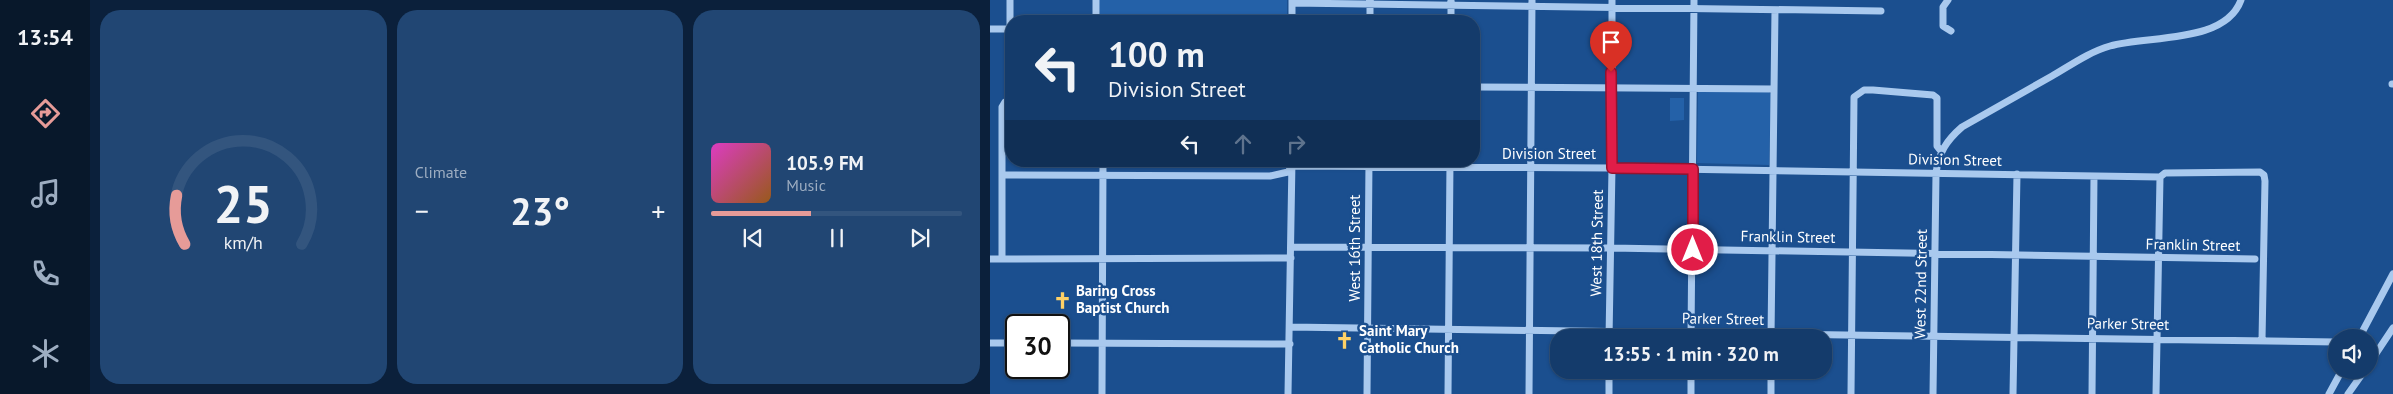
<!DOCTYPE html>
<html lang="en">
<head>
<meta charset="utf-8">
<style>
	:root { --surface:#143b6b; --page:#214673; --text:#f1f3f6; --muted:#9dadc1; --line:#33557e; --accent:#e69b98 }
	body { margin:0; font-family:"PT Sans",sans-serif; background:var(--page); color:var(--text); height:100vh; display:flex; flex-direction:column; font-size:19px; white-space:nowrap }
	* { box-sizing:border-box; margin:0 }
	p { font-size:16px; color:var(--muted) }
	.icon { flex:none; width:28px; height:28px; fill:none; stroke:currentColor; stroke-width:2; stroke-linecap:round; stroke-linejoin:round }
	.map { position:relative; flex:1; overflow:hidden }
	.panel { display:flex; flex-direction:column; gap:10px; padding:10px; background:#0b203b; width:900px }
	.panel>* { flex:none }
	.hud { position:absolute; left:15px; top:15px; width:475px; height:152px; border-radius:20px; box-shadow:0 1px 4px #0004,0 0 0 1px var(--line); background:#143b6b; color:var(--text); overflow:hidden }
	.buttons { position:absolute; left:1338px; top:329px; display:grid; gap:10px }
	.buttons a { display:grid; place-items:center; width:50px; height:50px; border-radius:50%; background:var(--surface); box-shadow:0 1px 4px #0004,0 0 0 1px var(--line); font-size:25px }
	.speed { position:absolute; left:15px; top:314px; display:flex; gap:10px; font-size:25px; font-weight:700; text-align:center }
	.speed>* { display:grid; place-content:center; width:65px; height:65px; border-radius:50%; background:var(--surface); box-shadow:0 1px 4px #0004,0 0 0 1px var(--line); line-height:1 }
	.speed .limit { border:2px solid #111; border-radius:8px; background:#fff; color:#111 }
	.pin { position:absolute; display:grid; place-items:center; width:42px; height:42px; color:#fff; margin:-51px -21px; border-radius:50% 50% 50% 0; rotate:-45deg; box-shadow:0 0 5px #0007 }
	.pin .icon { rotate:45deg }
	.me { position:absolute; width:55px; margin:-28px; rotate:0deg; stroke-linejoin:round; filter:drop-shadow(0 0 4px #0008) }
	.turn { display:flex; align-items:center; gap:18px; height:105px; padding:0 20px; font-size:22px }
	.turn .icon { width:65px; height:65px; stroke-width:2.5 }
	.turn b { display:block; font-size:35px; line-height:42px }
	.lanes { display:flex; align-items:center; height:48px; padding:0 20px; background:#0003; justify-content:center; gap:25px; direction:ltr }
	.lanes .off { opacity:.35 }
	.big { font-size:38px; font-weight:800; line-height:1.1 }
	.panel .tile { flex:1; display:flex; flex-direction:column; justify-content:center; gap:8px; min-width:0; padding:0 18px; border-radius:20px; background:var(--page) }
	.panel .dial { align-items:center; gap:0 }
	.dial svg { height:130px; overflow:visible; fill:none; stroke:var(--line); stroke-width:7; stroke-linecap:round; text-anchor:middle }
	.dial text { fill:var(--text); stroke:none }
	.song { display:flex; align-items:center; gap:15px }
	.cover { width:60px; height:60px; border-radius:8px; background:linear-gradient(135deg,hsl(310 70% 55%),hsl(30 70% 35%)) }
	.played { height:5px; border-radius:2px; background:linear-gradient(90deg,var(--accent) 40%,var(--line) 40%) }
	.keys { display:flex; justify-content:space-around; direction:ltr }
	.heat { display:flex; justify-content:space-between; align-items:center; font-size:28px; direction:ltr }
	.panel .tiles { flex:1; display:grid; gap:10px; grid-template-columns:repeat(3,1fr) }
	.trip { position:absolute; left:560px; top:329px; width:282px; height:50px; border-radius:20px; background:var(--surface); box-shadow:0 1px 4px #0004,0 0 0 1px var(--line); font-weight:800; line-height:50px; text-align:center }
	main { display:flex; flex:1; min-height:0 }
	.menu { display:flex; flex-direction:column; width:90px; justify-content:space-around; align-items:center; background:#08182b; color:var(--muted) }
	.menu .icon { width:35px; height:35px }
	.menu .current { color:var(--accent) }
	.menu b { font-size:22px; color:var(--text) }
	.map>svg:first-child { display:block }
	.green { fill:#2461a8 }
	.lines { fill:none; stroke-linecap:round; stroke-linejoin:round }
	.minor { stroke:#a9c9ee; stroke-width:7 }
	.route-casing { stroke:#92132f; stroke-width:12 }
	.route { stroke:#e11d48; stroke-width:9 }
	.labels { text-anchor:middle; stroke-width:5; stroke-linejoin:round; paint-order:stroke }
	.street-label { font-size:15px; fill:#fff; stroke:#1b4f8f }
	.poi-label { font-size:15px; font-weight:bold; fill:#fff; stroke:#1b4f8f; text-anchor:start }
</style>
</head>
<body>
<main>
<nav class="menu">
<b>13:54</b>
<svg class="icon current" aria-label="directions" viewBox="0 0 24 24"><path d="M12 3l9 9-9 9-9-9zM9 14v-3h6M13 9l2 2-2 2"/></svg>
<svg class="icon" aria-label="music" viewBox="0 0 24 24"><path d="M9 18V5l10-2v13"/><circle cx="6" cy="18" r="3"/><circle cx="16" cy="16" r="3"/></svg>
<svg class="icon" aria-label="phone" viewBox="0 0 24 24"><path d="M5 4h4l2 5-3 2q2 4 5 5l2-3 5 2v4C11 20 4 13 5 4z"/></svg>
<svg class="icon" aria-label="climate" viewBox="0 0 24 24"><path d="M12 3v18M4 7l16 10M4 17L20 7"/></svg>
</nav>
<section class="panel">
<div class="tiles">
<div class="tile dial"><svg viewBox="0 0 100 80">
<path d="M14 69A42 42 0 1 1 86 69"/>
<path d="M14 69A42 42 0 0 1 9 39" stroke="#e69b98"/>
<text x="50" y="56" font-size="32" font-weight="700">25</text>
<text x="50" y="72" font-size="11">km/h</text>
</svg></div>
<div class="tile"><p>Climate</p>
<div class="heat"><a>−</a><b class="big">23°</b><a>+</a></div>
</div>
<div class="tile">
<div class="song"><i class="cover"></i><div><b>105.9 FM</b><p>Music</p></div></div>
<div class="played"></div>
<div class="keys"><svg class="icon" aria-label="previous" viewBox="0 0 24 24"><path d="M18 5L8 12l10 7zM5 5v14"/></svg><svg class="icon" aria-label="pause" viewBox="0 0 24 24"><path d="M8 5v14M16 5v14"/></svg><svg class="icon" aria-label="next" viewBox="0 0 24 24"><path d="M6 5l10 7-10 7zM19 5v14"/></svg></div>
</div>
</div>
</section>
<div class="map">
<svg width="1403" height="394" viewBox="0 0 1403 394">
	<rect width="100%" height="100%" fill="#1b4f8f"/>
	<path class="green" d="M 109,0 L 297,0 L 297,21 L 110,21 Z
		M 708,92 L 779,92 L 781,94 L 779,165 L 707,163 Z
		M 680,98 L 694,98 L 694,120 L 680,121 Z"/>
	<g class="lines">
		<path class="minor" d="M 958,0 L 953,7 L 953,26 L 961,31
			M 302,3 L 891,11
			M 106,21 L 106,0
			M 302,21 L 302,0
			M 380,21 L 380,0
			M 461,21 L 461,0
			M 0,29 L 21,29
			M 1402,84 L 1403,84
			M 484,87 L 784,89
			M 20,100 L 20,0
			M 12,175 L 280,176 L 298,172 L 302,166 L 622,168 L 1170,177 L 1175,173 L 1270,172 L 1274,175 L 1275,181 L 1272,340
			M 301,247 L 621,248 L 1265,259
			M 0,259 L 301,258
			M 12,259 L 12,107 L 15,102 L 21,100
			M 300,327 L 1346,342
			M 781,337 L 785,10
			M 619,338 L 622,168 L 622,0
			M 701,338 L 704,0
			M 1369,338 L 1403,274
			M 0,343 L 26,343
			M 69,343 L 300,344
			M 1379,364 L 1403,328
			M 112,394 L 113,161
			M 298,394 L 302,161
			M 377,394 L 379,161
			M 458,394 L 460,161
			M 539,394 L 542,0
			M 619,394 L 619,370
			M 701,394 L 701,370
			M 781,394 L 781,370
			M 861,394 L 864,97 L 874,90 L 883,90 L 943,95 L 947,98 L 947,146 L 951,151
			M 943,394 L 946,174 C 948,153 957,140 972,127 C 1002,110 1032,93 1062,76 C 1081,65 1099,52 1120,46 C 1159,35 1235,44 1251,0
			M 1023,394 L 1027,174
			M 1102,394 L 1104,176
			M 1166,394 L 1170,177
			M 1339,394 L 1352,370
			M 1358,394 L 1375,370"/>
	</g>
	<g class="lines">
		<defs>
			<path id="route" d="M 621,72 L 622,168 L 703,169 L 703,250"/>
		</defs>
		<use href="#route" class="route-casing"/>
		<use href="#route" class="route"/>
	</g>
	<defs>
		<symbol id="church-bare" viewBox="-9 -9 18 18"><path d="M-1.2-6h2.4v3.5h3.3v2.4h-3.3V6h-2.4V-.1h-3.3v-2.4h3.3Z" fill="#ffd166" stroke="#1b4f8f" stroke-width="2.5" paint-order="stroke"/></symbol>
	</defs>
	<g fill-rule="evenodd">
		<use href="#church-bare" x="60" y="288" width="25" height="25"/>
		<use href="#church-bare" x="342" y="328" width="25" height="25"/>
	</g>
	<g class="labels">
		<g class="street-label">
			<text x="559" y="159">Division Street</text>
			<text transform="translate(965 160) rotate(1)" y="5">Division Street</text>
			<text transform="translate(798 237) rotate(1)" y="5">Franklin Street</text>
			<text transform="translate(607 243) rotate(-89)" y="5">West 18th Street</text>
			<text transform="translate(1203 245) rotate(1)" y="5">Franklin Street</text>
			<text transform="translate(365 248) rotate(-90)" y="5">West 16th Street</text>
			<text transform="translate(931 284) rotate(-89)" y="5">West 22nd Street</text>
			<text transform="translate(733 319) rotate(1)" y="5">Parker Street</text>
			<text transform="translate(1138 324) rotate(1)" y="5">Parker Street</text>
		</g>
		<g class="poi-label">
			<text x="86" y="296">Baring Cross<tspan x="86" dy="17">Baptist Church</tspan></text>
			<text x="369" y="336">Saint Mary<tspan x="369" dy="17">Catholic Church</tspan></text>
		</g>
	</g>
</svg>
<div class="buttons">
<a><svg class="icon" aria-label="sound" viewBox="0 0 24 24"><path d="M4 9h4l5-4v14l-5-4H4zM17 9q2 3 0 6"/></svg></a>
</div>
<div class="speed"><div class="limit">30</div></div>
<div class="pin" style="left:621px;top:72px;background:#d93025"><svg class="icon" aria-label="arrive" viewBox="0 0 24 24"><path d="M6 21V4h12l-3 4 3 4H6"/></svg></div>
<svg class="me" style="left:703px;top:250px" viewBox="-20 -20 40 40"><circle r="17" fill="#e11d48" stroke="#fff" stroke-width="3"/><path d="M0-11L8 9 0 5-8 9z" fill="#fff"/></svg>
<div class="trip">13:55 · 1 min · 320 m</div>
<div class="hud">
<div class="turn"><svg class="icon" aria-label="left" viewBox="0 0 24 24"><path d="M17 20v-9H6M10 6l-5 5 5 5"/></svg><div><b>100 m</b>Division Street</div></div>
<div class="lanes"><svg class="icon" aria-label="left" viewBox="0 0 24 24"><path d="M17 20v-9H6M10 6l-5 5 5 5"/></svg><svg class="icon off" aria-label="ahead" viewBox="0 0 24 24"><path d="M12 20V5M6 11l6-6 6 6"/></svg><svg class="icon off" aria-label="right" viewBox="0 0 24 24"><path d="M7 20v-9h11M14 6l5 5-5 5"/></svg></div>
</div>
</div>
</main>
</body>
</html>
